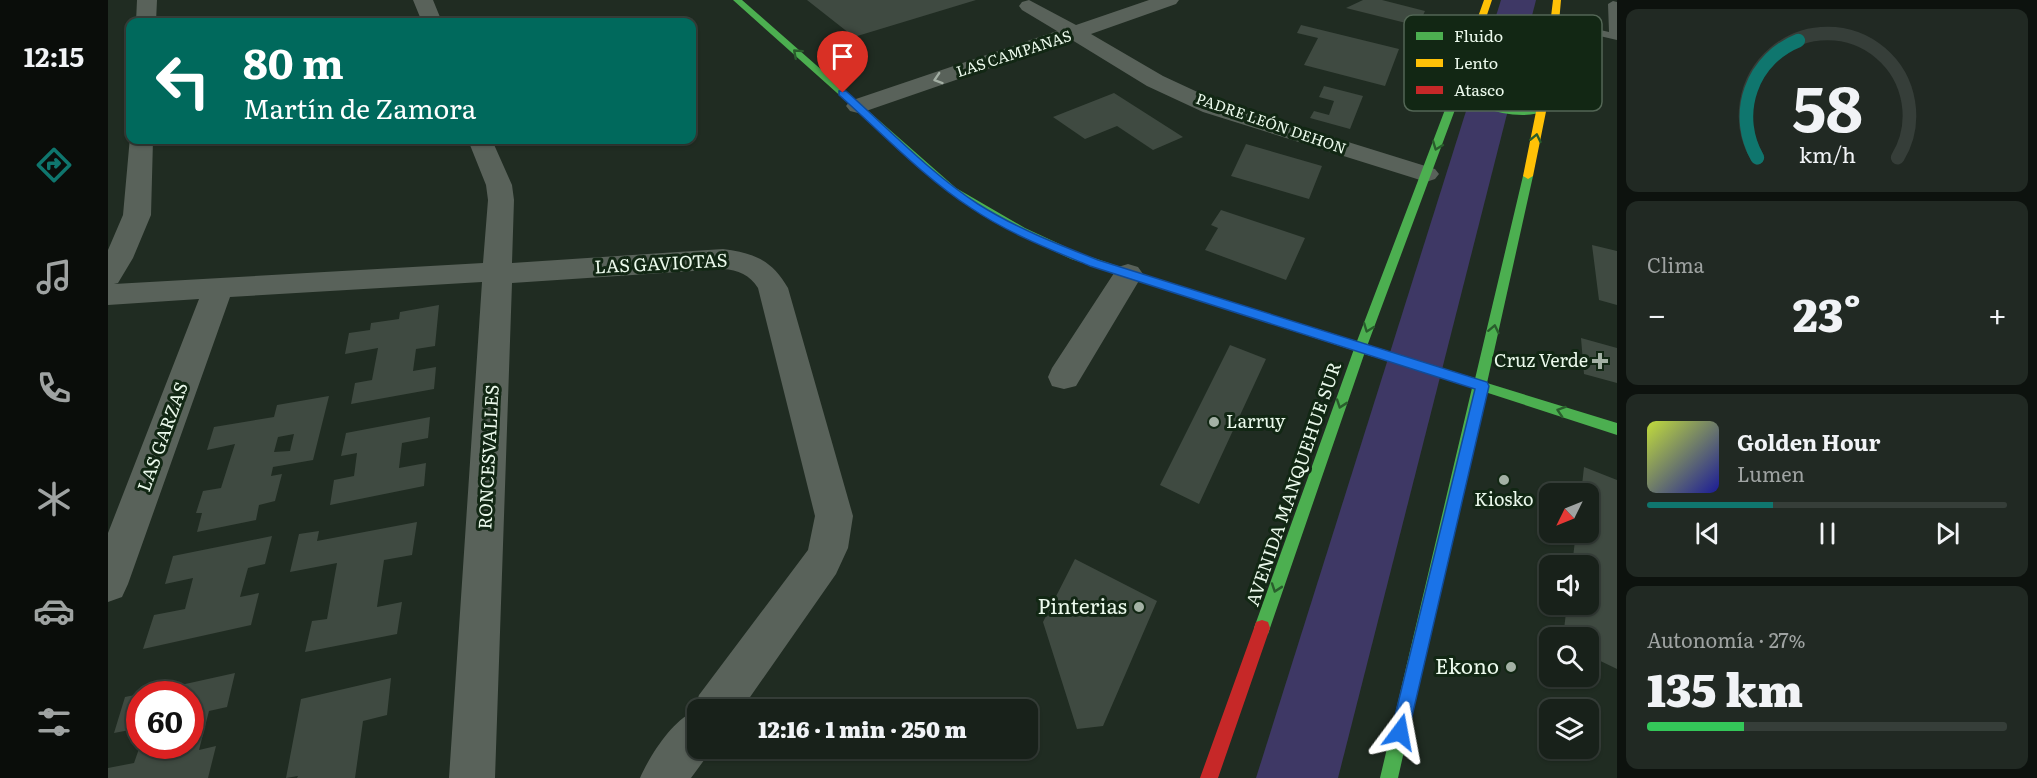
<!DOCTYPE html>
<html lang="es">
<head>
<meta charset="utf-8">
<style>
	:root { --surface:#18211a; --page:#212923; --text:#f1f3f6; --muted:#9fa3a2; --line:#363e39; --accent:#0f766e }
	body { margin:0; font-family:Literata,serif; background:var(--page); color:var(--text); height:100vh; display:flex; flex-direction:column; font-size:22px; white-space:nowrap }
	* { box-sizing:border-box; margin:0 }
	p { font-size:20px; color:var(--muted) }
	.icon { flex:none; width:33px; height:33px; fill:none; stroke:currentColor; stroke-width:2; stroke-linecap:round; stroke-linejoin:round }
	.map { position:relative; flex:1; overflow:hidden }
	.sheet { display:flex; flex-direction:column; gap:9px; padding:9px; background:#0d120e; width:420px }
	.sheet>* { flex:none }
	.hud { position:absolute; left:18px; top:18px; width:570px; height:126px; border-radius:12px; box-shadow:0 2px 4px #0004,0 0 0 2px var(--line); background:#00695c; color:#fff; overflow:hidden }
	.needle { width:39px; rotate:227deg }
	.buttons { position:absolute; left:1431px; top:483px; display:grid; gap:12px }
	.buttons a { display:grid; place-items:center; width:60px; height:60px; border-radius:12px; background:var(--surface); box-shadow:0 2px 4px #0004,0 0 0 2px var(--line); font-size:30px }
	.speed { position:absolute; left:18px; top:681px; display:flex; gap:12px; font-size:30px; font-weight:700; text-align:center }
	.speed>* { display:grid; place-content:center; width:78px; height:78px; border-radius:50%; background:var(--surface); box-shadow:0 2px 4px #0004,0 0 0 2px var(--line); line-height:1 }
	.speed .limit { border:9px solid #d22; background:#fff; color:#111 }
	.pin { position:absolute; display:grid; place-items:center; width:51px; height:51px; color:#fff; margin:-62px -26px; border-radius:50% 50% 50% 0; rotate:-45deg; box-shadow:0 0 6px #0007 }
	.pin .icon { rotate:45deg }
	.me { position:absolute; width:66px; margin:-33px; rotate:13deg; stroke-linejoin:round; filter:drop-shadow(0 0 4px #0008) }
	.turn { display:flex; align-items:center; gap:21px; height:126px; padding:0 18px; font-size:27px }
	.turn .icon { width:78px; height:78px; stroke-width:2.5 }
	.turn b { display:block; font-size:42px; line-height:51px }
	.big { font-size:45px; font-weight:800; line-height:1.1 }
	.sheet .tile { flex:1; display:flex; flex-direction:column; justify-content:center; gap:9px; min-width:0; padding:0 21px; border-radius:12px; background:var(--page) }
	.sheet .dial { align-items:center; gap:0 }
	.dial svg { height:156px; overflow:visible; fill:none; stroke:var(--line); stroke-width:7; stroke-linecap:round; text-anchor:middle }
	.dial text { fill:var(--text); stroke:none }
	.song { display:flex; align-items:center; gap:18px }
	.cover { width:72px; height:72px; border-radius:9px; background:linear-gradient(135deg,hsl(70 70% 55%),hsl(240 70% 35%)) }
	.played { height:6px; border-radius:3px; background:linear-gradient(90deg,var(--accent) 35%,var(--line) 35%) }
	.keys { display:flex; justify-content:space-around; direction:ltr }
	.heat { display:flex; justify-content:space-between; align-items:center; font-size:33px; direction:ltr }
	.charge { height:9px; border-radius:4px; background:linear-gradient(90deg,#34c759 27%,var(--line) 0) }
	.trip { position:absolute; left:579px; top:699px; width:351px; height:60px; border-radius:12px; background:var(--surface); box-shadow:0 2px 4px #0004,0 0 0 2px var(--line); font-weight:800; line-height:60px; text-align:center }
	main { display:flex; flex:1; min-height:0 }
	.dock { display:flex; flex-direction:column; width:108px; justify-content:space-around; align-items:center; background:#0a0d0a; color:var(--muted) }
	.dock .icon { width:42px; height:42px }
	.dock .current { color:var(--accent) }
	.dock b { font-size:27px; color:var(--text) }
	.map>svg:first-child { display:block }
	.green { fill:#3e3865 }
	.building { fill:#3f4a41; fill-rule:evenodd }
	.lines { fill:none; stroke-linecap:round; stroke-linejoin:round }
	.lane { fill:#59625a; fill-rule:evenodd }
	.street { fill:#59625a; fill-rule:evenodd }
	.fast { fill:#4caf50; fill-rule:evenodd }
	.slow { fill:#ffc107; fill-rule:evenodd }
	.jam { fill:#c62828; fill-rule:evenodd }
	.oneway { stroke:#295d2c }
	.oneway2 { stroke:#a2aea3 }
	.route { fill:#1a73e8; stroke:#114b97; stroke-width:1.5 }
	.poi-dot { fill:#a4b1a5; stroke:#122714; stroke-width:2 }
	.labels { text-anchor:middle; stroke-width:6; stroke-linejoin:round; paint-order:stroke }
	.far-street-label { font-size:15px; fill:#ebf9ec; stroke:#122714 }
	.street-label { font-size:18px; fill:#ebf9ec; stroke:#122714 }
	.poi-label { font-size:18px; fill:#ebf9ec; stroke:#122714; text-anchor:end }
	.near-poi-label { font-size:21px; fill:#ebf9ec; stroke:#122714; text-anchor:end }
	.key { fill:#122714; stroke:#536655; stroke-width:1.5 }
	.key-label { font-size:16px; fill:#ebf9ec }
</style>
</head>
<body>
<main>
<nav class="dock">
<b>12:15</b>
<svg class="icon current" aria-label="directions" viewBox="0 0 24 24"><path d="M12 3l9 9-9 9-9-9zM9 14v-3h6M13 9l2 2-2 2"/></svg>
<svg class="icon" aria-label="music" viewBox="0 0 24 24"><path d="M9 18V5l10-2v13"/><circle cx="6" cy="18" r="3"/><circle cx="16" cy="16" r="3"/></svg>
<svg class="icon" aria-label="phone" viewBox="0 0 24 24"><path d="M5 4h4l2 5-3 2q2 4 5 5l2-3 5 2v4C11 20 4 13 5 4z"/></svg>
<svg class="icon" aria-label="climate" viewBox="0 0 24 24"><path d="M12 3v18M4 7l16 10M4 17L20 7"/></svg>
<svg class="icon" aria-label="car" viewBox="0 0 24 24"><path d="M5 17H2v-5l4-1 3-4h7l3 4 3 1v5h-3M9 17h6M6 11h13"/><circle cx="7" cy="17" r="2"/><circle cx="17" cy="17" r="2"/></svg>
<svg class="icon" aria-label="filters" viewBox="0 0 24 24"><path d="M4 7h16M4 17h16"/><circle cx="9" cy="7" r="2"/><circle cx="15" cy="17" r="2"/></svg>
</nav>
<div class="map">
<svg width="1509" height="778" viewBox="0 0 1509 778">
	<rect width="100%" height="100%" fill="#202c22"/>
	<path class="green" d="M 1393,0 L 1428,0 L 1230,778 L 1148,778 Z"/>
	<path class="building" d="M 699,0 L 868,0 L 746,37 Z
		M 1255,0 L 1274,0 L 1317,11 L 1310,26 L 1238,8 Z
		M 1193,25 L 1291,49 L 1277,86 L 1196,65 L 1210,38 L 1189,33 Z
		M 1216,86 L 1255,96 L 1242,129 L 1202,118 L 1206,111 L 1221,115 L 1226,101 L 1211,97 Z
		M 1006,93 L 1075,137 L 1045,150 L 1009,126 L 977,139 L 945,117 Z
		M 1138,144 L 1214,166 L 1201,199 L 1123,176 Z
		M 1113,210 L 1197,238 L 1178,280 L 1097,250 L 1110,228 L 1103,225 Z
		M 1484,245 L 1509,251 L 1509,305 L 1491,300 Z
		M 331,305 L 327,346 L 308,349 L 305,371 L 328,367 L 326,389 L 243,404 L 247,383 L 264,380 L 270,348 L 237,354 L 241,333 L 262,330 L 263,323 L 291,319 L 292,312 Z
		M 1473,338 L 1509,348 L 1509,383 L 1476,374 Z
		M 1122,345 L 1158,359 L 1091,504 L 1052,485 Z
		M 221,396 L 205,460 L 165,467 L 163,476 L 174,474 L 167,501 L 151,505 L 148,520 L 89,532 L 94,513 L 88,513 L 95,491 L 113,488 L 127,444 L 99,450 L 106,427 L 166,417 L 169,405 ZM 186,434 L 182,451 L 166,452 L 170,437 Z
		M 322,417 L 320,438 L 294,443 L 291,468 L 318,463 L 316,486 L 222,505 L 226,480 L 246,476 L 249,453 L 233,456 L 238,433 Z
		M 1476,467 L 1509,480 L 1509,669 L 1480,655 L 1480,638 L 1455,638 L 1459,604 L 1480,604 L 1480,566 L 1464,566 L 1468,532 L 1480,532 L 1480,494 L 1473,494 Z
		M 309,522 L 304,555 L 276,560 L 269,607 L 294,602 L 289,634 L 197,652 L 204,621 L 219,619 L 229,563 L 182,572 L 191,534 L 211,531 L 209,541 Z
		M 164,536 L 157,564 L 140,568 L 132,597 L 151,593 L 143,625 L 35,649 L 46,615 L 77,609 L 85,578 L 57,584 L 65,556 Z
		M 967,559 L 1049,601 L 995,726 L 969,729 L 935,622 Z
		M 127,673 L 119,707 L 101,711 L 91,750 L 108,746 L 100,778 L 0,778 L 0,768 L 26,763 L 32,746 L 82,746 L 82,694 L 32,694 Z
		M 283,678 L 279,715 L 255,721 L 247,778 L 189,778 L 190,776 L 178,778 L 193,699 Z
		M 32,694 L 32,728 L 6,733 L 17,697 Z"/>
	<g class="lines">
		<path class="lane" d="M 1505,1 L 1509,2 L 1509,40 L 1444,25 L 1442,23 L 1448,20 L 1501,32 L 1500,4 Z"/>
		<path class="street" d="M 29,0 L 49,0 L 48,22 L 28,22 Z
			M 305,0 L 325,0 L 334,22 L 314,22 Z
			M 921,0 L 968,25 L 1041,0 L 1071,0 L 1068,4 L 983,34 L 1055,76 L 1111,102 L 1327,169 L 1331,174 L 1327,179 L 1318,182 L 1309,179 L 1095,112 L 1039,86 L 964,40 L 758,111 L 750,113 L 742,111 L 738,106 L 742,101 L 949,31 L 914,10 L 911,6 L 914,2 Z
			M 22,137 L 22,140 L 45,140 L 43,215 L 25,258 L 10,283 L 6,284 L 375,263 L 380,200 L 378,185 L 360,140 L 384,140 L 404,185 L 406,200 L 404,263 L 615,249 C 646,253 664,260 680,288 L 745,516 L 740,548 L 728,574 L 633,710 L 590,710 L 590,748 L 605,748 L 583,778 L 532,778 C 541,757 564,721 585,712 L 591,695 L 700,550 L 707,516 L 650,288 C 642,275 630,270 615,269 L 404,283 L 387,778 L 341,778 L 374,282 L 122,297 L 20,584 L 14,597 L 0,602 L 0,533 L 91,299 L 0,305 L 0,250 L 15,215 Z
			M 1020,264 L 1030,267 L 1035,274 L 968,386 L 956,389 L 944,386 L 940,377 L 944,368 L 1010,267 Z"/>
		<path class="fast" d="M 625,0 L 634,0 L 848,188 L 917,228 L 971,253 L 1013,267 L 1015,270 L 1013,273 L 1005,273 L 963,259 L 909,234 L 840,192 Z
			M 1349,88 C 1367,94 1382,106 1402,108 C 1413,109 1431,103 1439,109 C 1417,124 1362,108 1344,91 Z
			M 1343,104 L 1348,107 L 1258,349 L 1162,628 L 1160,634 L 1154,636 L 1148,634 L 1146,628 L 1246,349 L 1338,107 Z
			M 1420,173 L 1425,176 L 1379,383 L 1509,423 L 1509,435 L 1377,392 L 1290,778 L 1272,778 L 1364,388 L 1261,355 L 1260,352 L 1266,347 L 1367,379 L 1415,176 Z"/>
		<path class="slow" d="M 1376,0 L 1384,0 L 1348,107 L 1340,109 L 1338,107 Z
			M 1445,0 L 1453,0 L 1447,67 L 1425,176 L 1420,179 L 1415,176 L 1437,67 Z
			M 1009,266 L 1271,349 L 1272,352 L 1266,357 L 1005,273 L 1003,270 L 1005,267 Z"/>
		<path class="jam" d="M 1154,620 L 1160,622 L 1162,628 L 1110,778 L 1092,778 L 1146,628 L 1148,622 Z"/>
	</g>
	<defs><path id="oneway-chevron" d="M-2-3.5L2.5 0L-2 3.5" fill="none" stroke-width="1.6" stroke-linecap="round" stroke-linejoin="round" transform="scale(1.5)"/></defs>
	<g class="oneway">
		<use href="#oneway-chevron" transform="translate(689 53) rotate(-138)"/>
		<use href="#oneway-chevron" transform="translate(1428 138) rotate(-78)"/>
		<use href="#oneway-chevron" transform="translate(1329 146) rotate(111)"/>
		<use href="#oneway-chevron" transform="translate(1260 328) rotate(111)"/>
		<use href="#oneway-chevron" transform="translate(1386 329) rotate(-78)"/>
		<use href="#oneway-chevron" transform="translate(1233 404) rotate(109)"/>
		<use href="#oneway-chevron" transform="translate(1453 411) rotate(-162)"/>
		<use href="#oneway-chevron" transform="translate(1168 588) rotate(109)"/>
	</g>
	<use class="oneway2" href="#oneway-chevron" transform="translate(830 79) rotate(162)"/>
	<path class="route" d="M 731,91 L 738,91 C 781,129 822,173 870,204 C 908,228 949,244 990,260 L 1379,382 L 1381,386 L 1299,738 L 1292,741 L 1286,738 L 1283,732 L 1367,389 L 982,266 C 941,249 900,233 863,208 C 815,177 774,133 731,95 Z"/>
	<g class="poi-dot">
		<path d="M1489 352h6v6h6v6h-6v6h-6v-6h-6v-6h6z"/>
		<circle cx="1106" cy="422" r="6"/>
		<circle cx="1396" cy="480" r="6"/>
		<circle cx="1031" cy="607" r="6"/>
		<circle cx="1403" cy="667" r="6"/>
	</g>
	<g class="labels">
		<g class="far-street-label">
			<text transform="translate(906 54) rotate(-18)" y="5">LAS CAMPANAS</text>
			<text transform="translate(1163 124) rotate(19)" y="5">PADRE LEÓN DEHON</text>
		</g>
		<g class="street-label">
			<text transform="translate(553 264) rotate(-3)" y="6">LAS GAVIOTAS</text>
			<text transform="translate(55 437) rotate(-70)" y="6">LAS GARZAS</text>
			<text transform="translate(381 457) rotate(-87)" y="6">RONCESVALLES</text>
			<text transform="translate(1186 484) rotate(-71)" y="6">AVENIDA MANQUEHUE SUR</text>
		</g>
		<g class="poi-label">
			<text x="1480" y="367">Cruz Verde</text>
			<text x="1118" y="428" text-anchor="start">Larruy</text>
			<text x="1396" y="506" text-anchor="middle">Kiosko</text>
		</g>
		<g class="near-poi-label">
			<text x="1019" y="614">Pinterias</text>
			<text x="1391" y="674">Ekono</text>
		</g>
	</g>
	<rect x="1296" y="15" width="198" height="96" rx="9" class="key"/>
	<rect x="1308" y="32" width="27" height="8" fill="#4caf50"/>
	<rect x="1308" y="59" width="27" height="8" fill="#ffc107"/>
	<rect x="1308" y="86" width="27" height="8" fill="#c62828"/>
	<g class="key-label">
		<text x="1346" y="42">Fluido</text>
		<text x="1346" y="69">Lento</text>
		<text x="1346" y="96">Atasco</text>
	</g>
</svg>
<div class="buttons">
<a><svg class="needle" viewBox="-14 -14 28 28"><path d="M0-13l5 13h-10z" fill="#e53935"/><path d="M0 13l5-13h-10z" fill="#9fa3a2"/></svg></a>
<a><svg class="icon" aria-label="sound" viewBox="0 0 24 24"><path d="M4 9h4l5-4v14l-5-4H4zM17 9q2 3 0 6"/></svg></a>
<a><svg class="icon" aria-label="search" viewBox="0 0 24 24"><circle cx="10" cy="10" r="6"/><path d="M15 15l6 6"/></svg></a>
<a><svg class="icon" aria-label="layers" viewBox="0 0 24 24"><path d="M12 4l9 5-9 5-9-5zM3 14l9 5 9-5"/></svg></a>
</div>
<div class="speed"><div class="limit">60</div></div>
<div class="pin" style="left:735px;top:93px;background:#d93025"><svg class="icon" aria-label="arrive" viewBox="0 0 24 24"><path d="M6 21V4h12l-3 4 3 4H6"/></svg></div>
<svg class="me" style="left:1292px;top:732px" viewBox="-20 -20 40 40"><path d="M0-17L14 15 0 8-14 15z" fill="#1a73e8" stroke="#fff" stroke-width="4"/></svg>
<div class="trip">12:16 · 1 min · 250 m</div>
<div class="hud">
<div class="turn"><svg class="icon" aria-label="left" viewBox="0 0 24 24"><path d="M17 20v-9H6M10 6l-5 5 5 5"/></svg><div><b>80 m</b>Martín de Zamora</div></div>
</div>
</div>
<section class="sheet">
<div class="tile dial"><svg viewBox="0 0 100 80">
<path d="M14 69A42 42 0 1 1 86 69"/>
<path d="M14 69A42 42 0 0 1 35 9" stroke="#0f766e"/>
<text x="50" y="56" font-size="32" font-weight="700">58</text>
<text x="50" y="72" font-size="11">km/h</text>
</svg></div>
<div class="tile"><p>Clima</p>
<div class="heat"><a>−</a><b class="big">23°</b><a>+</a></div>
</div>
<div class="tile">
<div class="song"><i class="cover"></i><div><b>Golden Hour</b><p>Lumen</p></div></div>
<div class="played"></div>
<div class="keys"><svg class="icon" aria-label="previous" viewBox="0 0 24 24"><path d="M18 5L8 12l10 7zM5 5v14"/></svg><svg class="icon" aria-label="pause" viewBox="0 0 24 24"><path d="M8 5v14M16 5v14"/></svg><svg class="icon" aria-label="next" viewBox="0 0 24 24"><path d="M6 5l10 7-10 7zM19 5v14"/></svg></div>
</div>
<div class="tile"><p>Autonomía · 27%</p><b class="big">135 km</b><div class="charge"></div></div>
</section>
</main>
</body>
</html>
